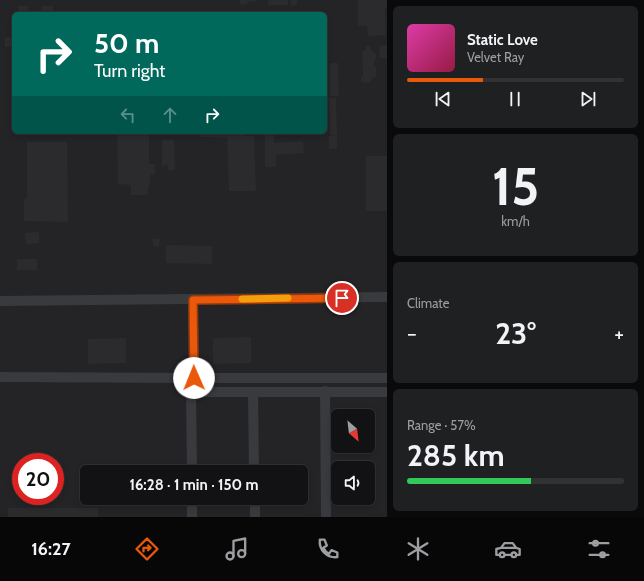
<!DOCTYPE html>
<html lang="en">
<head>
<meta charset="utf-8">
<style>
	:root { --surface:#121214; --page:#1f2022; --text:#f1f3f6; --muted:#9c9ea0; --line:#313234; --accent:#ea580c }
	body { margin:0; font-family:Cabin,sans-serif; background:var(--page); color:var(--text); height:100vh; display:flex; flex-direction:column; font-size:15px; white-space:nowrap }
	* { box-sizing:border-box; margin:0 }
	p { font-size:13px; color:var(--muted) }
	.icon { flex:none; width:22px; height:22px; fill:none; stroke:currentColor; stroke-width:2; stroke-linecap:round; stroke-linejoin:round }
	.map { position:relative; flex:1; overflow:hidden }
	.sheet { display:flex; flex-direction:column; gap:6px; padding:6px; background:#0a0a0b; width:257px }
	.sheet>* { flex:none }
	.banner { position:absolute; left:12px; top:12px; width:315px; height:122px; border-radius:6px; box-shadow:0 2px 6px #0003,0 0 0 1px var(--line); background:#00695c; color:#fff; overflow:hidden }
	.needle { width:26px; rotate:152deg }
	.controls { position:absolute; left:331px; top:409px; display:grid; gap:8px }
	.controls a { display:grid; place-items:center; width:44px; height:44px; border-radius:6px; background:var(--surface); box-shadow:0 2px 6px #0003,0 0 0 1px var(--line); font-size:20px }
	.speed { position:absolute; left:12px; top:453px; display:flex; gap:8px; font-size:20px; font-weight:700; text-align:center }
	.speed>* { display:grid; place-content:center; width:52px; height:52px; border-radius:50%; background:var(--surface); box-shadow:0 2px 6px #0003,0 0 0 1px var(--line); line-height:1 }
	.speed .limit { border:6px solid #d22; background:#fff; color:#111 }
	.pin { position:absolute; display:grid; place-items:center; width:34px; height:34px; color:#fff; margin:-17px; border:2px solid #fff; border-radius:50%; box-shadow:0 1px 4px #0007 }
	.me { position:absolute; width:44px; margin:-22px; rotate:359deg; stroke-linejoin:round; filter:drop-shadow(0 0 3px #0008) }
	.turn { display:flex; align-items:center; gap:14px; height:84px; padding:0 16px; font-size:18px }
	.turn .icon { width:52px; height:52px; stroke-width:2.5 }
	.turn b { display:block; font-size:28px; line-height:34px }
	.lanes { display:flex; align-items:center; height:38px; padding:0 16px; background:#0003; justify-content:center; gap:20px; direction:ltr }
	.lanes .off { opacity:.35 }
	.big { font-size:30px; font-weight:700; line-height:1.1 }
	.sheet .widget { flex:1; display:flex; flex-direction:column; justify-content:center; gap:6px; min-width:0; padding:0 14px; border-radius:6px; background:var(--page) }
	.sheet .dial { align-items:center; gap:0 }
	.dial b { font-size:52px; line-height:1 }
	.song { display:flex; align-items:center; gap:12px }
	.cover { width:48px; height:48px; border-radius:6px; background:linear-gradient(135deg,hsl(320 70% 55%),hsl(340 70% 35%)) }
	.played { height:4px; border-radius:2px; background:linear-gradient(90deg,var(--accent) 35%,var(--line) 35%) }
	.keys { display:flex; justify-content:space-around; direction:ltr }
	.heat { display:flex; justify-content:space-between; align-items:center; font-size:22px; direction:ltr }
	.charge { height:6px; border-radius:3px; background:linear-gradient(90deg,#34c759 57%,var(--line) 0) }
	.trip { position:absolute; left:80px; top:465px; width:228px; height:40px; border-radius:6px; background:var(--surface); box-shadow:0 2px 6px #0003,0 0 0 1px var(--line); font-weight:700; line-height:40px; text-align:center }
	.menu { display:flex; height:64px; justify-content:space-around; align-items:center; background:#070708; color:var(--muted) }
	.menu .icon { width:28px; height:28px }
	.menu .active { color:var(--accent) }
	.menu b { font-size:18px; color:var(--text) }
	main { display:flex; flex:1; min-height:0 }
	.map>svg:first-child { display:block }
	.built { fill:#242427; fill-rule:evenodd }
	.building { fill:#2b2b2e }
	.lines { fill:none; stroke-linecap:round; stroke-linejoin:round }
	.minor { stroke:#393a3e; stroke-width:10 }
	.route-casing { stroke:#983908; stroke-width:10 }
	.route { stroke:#ea580c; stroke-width:7 }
	.slow { stroke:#f59e0b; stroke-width:7 }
</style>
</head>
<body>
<main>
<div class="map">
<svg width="387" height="517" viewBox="0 0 387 517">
	<rect width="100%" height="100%" fill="#18181a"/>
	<path class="built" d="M 0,0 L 387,0 L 387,517 L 0,517 ZM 14,14 L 325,14 L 325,132 L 14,132 ZM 338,416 L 368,416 L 368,446 L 338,446 ZM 21,462 L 55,462 L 55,496 L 21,496 ZM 338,468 L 368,468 L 368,498 L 338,498 ZM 87,472 L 301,472 L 301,498 L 87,498 Z"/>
	<path class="building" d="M 240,0 L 256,0 L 256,1 L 247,2 L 247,4 L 240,4 Z
		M 268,0 L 288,0 L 288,5 L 268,5 Z
		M 291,0 L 297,0 L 297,5 L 291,6 Z
		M 358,0 L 387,0 L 387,8 L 385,8 L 386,35 L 368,36 L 367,26 L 358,26 Z
		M 18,6 L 28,6 L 29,14 L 19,14 Z
		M 42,6 L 53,6 L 53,14 L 42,14 Z
		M 5,37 L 14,37 L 14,47 L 5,47 Z
		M 387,45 L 387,58 L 380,58 L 379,46 Z
		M 366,46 L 370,46 L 371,50 L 373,52 L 376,53 L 376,59 L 374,61 L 374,67 L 376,67 L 376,77 L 372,78 L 370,83 L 361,82 L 361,78 L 363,76 L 362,52 L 366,49 Z
		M 330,63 L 338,63 L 339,96 L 330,96 Z
		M 329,98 L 336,98 L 337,135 L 330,135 Z
		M 117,132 L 149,132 L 149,164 L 155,164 L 155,174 L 150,175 L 150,185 L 148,186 L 148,195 L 131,195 L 131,185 L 118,184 Z
		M 200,132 L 245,132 L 245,136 L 254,136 L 256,191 L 229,191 L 227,138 L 200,137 Z
		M 265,134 L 274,134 L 274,143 L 303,141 L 304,153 L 276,155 L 276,167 L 265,167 Z
		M 337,135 L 337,149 L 329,149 L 329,136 Z
		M 162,140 L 174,140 L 175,170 L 168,170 L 168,165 L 162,166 Z
		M 27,142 L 67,142 L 68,222 L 24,221 L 24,199 L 27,198 Z
		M 366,156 L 387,156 L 387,211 L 366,211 Z
		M 39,232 L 39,243 L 26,244 L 25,233 Z
		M 153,239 L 160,239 L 159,247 L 153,246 Z
		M 166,245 L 212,246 L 212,264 L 166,263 Z
		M 17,259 L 37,259 L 37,270 L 17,270 Z
		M 251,337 L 251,363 L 213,364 L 213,338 Z
		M 126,338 L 126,363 L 88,364 L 88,339 Z
		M 8,508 L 98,508 L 98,517 L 8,517 Z"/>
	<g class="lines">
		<path class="minor" d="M 193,299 L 194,378
			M 0,301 L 387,297
			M 0,377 L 194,378 L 387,378
			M 325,391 L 326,517
			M 253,392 L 254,472
			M 192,472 L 191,392 L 387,392
			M 192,498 L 192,517
			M 255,498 L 255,517"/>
	</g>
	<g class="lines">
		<defs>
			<path id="route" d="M 194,378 L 193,300 L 342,298"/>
		</defs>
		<use href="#route" class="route-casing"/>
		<use href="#route" class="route"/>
		<path class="slow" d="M 242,299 L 288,298"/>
	</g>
</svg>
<div class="controls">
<a><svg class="needle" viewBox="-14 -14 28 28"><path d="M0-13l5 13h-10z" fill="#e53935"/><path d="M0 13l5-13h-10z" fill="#9c9ea0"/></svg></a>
<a><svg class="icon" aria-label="sound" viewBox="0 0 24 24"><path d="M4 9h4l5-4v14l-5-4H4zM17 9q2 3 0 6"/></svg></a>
</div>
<div class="speed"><div class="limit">20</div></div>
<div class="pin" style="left:342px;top:298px;background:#d93025"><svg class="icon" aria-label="arrive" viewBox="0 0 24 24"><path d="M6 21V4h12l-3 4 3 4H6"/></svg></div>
<svg class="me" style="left:194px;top:378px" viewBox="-20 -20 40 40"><circle r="19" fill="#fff"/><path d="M0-13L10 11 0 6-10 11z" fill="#ea580c"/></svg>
<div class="trip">16:28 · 1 min · 150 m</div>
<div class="banner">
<div class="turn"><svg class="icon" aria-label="right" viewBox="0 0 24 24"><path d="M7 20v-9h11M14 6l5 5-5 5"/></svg><div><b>50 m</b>Turn right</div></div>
<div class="lanes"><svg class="icon off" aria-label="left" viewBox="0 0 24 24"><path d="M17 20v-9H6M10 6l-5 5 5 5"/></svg><svg class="icon off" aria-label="ahead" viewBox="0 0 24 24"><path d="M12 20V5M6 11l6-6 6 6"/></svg><svg class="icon" aria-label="right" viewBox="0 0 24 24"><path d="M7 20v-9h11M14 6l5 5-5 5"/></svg></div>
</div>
</div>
<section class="sheet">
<div class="widget">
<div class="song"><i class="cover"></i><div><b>Static Love</b><p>Velvet Ray</p></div></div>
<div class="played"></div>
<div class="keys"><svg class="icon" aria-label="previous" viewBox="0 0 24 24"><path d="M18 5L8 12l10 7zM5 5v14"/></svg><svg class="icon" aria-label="pause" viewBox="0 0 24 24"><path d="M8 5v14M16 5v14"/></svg><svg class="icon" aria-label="next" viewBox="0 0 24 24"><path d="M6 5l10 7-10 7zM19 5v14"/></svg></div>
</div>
<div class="widget dial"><b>15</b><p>km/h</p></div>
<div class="widget"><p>Climate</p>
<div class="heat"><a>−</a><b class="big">23°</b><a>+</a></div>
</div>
<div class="widget"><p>Range · 57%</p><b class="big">285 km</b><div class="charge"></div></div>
</section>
</main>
<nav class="menu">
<b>16:27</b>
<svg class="icon active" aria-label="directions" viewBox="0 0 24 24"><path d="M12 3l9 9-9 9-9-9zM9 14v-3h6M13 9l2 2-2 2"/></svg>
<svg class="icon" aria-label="music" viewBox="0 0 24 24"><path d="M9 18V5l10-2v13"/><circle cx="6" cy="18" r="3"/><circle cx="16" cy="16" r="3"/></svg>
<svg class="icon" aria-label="phone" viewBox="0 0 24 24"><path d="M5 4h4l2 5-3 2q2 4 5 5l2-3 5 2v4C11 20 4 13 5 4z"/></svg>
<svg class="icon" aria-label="climate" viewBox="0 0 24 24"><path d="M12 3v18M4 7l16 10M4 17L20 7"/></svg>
<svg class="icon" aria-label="car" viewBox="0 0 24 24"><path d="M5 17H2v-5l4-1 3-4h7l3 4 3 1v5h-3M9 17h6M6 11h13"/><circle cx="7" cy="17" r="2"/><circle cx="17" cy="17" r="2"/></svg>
<svg class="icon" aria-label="filters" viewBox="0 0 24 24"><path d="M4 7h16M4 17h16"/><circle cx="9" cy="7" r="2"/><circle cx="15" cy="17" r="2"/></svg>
</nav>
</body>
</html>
